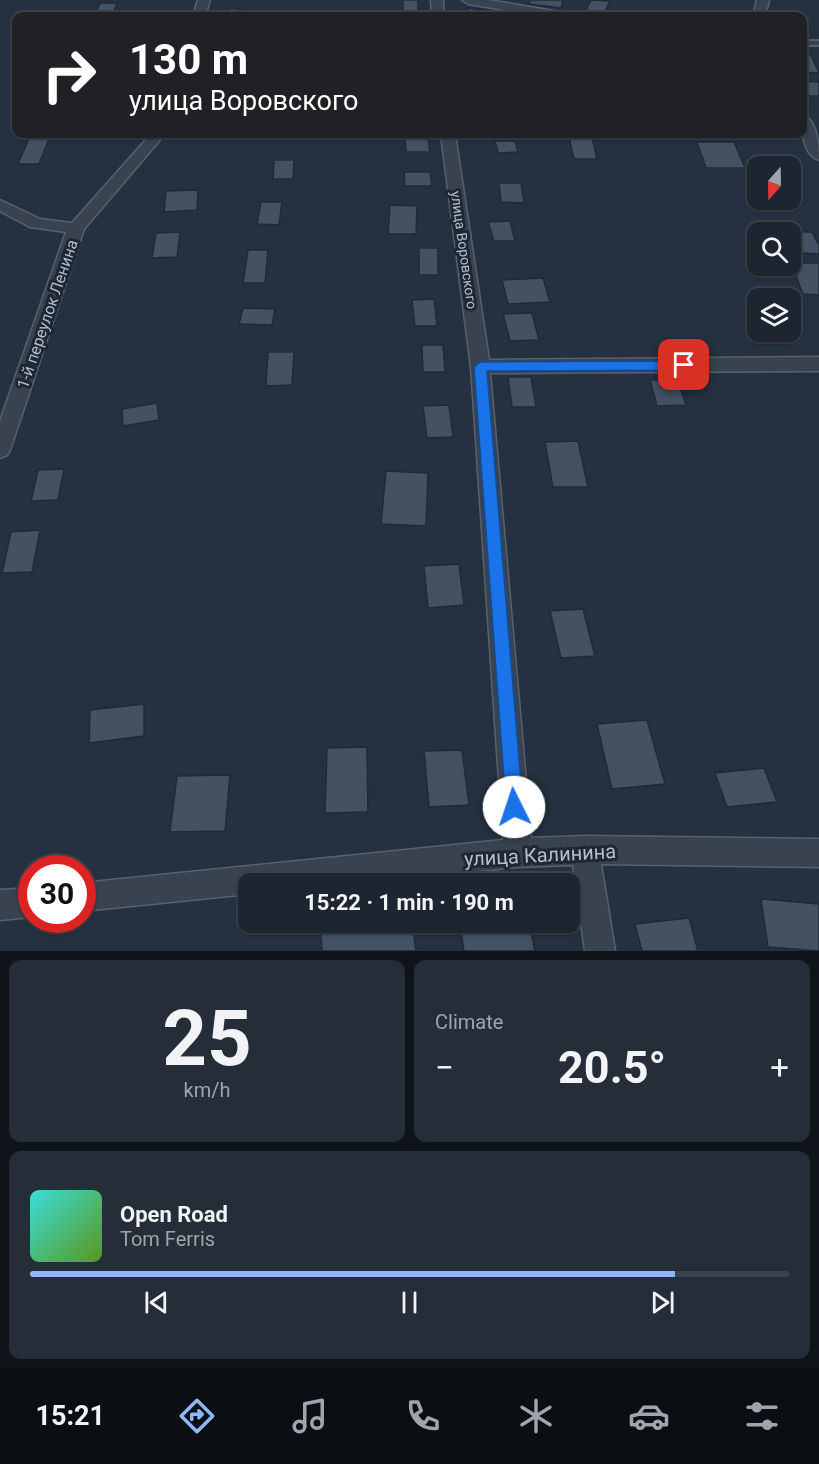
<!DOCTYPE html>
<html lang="en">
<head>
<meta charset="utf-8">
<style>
	:root { --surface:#1c2530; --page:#252d38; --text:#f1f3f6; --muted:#a0a5ab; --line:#3a424c; --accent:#8cb7f9 }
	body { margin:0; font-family:Roboto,sans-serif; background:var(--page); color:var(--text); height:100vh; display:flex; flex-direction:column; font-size:22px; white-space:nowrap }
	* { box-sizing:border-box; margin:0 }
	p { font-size:20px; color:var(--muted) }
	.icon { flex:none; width:33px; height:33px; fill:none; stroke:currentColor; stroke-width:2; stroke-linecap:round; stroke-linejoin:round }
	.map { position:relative; height:951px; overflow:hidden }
	.panel { display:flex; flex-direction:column; gap:9px; padding:9px; background:#0f141a; flex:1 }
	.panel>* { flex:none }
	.hud { position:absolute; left:12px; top:12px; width:795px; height:126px; border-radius:12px; box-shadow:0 2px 4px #0004,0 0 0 2px var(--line); background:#202124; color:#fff; overflow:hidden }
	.needle { width:39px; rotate:200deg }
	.buttons { position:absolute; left:747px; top:156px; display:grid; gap:12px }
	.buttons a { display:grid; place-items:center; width:54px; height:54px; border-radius:12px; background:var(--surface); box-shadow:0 2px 4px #0004,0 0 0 2px var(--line); font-size:30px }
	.speed { position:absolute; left:18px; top:855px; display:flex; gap:12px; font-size:30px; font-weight:700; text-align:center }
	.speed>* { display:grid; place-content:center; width:78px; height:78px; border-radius:50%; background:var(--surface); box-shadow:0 2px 4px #0004,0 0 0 2px var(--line); line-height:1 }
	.speed .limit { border:9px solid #d22; background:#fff; color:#111 }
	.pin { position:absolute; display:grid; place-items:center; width:51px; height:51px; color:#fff; margin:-26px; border-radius:12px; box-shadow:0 3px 9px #0006 }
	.me { position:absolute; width:66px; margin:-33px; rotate:356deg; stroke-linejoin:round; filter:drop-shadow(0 0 4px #0008) }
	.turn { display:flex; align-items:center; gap:21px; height:126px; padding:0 18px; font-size:27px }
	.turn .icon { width:78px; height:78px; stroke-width:2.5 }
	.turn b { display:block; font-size:42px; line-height:51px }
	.big { font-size:45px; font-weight:700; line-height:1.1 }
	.panel .widget { flex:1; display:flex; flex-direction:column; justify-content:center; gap:9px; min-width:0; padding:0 21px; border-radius:12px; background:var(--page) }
	.panel .dial { align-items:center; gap:0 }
	.dial b { font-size:78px; line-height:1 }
	.song { display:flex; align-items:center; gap:18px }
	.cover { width:72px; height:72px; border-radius:9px; background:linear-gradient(135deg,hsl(180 70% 55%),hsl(90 70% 35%)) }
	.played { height:6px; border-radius:3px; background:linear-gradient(90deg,var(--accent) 85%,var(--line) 85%) }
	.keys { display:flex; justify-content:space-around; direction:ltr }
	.heat { display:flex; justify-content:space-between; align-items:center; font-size:33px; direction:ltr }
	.panel .tiles { flex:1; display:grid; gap:9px; grid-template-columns:1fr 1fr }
	.widget:last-child { grid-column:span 2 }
	.trip { position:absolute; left:238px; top:873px; width:342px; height:60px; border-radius:12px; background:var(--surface); box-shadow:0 2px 4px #0004,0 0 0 2px var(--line); font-weight:700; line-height:60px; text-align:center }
	.tab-bar { display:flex; height:96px; justify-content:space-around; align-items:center; background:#0b0f13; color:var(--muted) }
	.tab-bar .icon { width:42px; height:42px }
	.tab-bar .selected { color:var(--accent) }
	.tab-bar b { font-size:27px; color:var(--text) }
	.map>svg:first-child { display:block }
	.building { fill:#445162; stroke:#202a37; stroke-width:1.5 }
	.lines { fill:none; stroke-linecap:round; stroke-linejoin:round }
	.lane-casing { stroke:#57616e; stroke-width:4 }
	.street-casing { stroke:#57616e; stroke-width:3 }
	.lane { fill:#394350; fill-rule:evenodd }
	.street { fill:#394350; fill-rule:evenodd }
	.route { fill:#1a73e8; stroke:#114b97; stroke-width:1.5 }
	.labels { text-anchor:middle; stroke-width:6; stroke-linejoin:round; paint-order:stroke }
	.far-street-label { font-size:14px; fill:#b6becb; stroke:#1e2835 }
	.street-label { font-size:16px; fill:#b6becb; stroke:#1e2835 }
	.near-street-label { font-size:20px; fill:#b6becb; stroke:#1e2835 }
</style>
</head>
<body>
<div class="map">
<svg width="819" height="951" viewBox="0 0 819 951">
	<rect width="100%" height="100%" fill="#253140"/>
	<path class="building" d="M 403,0 L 418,0 L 418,14 L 403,13 Z
		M 530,0 L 563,0 L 561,8 L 529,4 Z
		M 591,0 L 610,1 L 603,16 L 584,14 Z
		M 100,3 L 117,3 L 113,14 L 95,14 Z
		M 230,8 L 243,10 L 239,16 L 225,16 Z
		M 469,8 L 501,13 L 499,16 L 464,16 Z
		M 802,55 L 811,55 L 819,73 L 802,72 Z
		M 802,81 L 819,82 L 819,96 L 802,96 Z
		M 30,136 L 50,136 L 39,164 L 18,164 Z
		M 569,137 L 592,137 L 597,159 L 574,159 Z
		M 405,138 L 428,138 L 430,152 L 406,152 Z
		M 495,141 L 515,141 L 518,152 L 498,153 Z
		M 697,142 L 734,142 L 745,168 L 706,168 Z
		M 274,160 L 294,160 L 293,179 L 273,179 Z
		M 404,172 L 430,172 L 432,186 L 405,186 Z
		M 499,183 L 521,183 L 524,203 L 501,202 Z
		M 198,190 L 197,210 L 164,212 L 166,191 Z
		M 261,202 L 282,202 L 279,225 L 257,224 Z
		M 390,205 L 417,206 L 416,234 L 388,234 Z
		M 510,221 L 515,241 L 494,241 L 488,222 Z
		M 180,232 L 177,257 L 152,258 L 156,233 Z
		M 792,232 L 812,232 L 819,245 L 819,254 L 802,253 Z
		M 419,248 L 438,248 L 438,275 L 419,275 Z
		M 248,250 L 268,250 L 265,283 L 243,283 Z
		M 791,263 L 819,263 L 819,295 L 803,294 Z
		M 543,278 L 550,302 L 508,304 L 502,280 Z
		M 434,299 L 437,326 L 415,326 L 412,300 Z
		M 243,308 L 275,309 L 272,325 L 239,324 Z
		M 532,313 L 539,340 L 510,341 L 503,314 Z
		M 422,345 L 443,345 L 445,372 L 423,372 Z
		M 268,352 L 294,352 L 292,385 L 266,386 Z
		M 508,377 L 531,377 L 536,407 L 512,407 Z
		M 650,380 L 678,380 L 686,405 L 657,406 Z
		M 157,403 L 159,420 L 123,426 L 122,409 Z
		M 449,405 L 453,437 L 427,438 L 423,406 Z
		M 578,441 L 588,487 L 553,487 L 545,442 Z
		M 64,469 L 58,500 L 31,501 L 38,470 Z
		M 386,471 L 428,473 L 426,526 L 381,524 Z
		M 40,530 L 32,572 L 2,573 L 11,532 Z
		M 459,564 L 464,605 L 428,608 L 424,566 Z
		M 583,609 L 595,656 L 561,658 L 550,611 Z
		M 144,704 L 144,736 L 89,743 L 90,710 Z
		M 647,720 L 665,784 L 612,789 L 597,724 Z
		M 367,747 L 368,812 L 325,813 L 327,748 Z
		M 462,750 L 469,805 L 429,807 L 424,751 Z
		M 764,768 L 777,802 L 727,807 L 715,773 Z
		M 230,775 L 225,831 L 170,832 L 177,776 Z
		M 761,899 L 819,904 L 819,951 L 768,947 Z
		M 689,918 L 698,951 L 642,951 L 635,924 Z
		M 346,922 L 412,922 L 416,951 L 322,951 L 320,926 Z
		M 480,922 L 529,922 L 535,951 L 464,951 L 460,925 Z"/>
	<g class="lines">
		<defs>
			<path id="lane" d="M 802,41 L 819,41 L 819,45 L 802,45 Z"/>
			<path id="street" d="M 198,0 L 210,0 L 205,16 L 193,16 Z
				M 431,0 L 443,0 L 444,16 L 432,16 Z
				M 462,0 L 489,0 L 560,12 L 566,16 L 542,16 L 468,4 Z
				M 757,0 L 769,0 L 765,16 L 753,16 Z
				M 802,115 C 818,120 819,146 819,160 C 802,155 802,128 802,115 Z
				M 151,134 L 165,134 L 84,229 L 10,450 L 7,455 L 0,458 L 0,421 L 66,232 L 30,227 L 0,211 L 0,200 L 40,219 L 72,223 Z
				M 441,134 L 455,134 L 489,360 L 819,357 L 819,371 L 490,373 L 531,838 L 585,836 L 819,839 L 819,867 L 601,864 L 615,951 L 585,951 L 573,865 L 518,867 L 356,884 L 249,884 L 249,894 L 82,911 L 82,883 L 503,840 L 471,367 Z
				M 32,888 L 32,917 L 0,920 L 0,890 Z"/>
		</defs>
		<use href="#lane" class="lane-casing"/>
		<use href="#street" class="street-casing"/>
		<use href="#lane" class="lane"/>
		<use href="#street" class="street"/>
	</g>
	<path class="route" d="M 684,361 L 690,365 L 684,370 L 487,371 L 523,807 L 521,813 L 514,815 L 508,813 L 506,807 L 474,367 L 480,362 Z"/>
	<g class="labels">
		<g class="far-street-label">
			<text transform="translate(464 250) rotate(82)" y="5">улица Воровского</text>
		</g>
		<g class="street-label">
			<text transform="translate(47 314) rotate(-71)" y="6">1-й переулок Ленина</text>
		</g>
		<g class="near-street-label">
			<text transform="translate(540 855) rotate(-3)" y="7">улица Калинина</text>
		</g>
	</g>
</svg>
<div class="buttons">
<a><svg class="needle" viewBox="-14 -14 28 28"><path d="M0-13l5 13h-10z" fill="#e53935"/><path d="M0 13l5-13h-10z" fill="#a0a5ab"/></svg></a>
<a><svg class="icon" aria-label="search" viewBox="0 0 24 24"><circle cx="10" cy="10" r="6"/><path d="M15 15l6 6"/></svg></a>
<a><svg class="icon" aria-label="layers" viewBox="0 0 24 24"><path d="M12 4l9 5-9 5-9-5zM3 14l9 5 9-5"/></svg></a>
</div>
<div class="speed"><div class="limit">30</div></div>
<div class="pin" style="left:684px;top:365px;background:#d93025"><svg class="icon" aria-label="arrive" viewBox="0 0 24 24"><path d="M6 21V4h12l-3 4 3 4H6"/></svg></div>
<svg class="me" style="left:514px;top:807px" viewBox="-20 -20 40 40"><circle r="19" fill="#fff"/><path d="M0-13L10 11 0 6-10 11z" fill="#1a73e8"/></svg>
<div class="trip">15:22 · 1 min · 190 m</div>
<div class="hud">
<div class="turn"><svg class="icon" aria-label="right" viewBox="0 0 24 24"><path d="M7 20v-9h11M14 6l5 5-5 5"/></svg><div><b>130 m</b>улица Воровского</div></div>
</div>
</div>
<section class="panel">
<div class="tiles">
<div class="widget dial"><b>25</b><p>km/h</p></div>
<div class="widget"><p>Climate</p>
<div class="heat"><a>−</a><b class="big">20.5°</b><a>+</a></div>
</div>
<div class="widget">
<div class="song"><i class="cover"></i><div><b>Open Road</b><p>Tom Ferris</p></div></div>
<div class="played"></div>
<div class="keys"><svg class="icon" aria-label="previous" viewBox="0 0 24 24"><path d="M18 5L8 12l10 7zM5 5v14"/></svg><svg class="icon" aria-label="pause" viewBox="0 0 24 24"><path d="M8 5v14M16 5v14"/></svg><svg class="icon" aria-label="next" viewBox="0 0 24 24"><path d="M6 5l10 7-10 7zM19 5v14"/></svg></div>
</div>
</div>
</section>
<nav class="tab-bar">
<b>15:21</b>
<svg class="icon selected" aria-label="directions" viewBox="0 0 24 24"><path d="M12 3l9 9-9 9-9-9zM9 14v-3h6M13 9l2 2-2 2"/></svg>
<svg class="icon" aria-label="music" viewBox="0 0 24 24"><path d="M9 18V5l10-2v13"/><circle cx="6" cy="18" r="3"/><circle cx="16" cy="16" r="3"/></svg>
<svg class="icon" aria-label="phone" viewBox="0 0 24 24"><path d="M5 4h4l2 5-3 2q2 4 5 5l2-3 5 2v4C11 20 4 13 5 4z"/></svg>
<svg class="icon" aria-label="climate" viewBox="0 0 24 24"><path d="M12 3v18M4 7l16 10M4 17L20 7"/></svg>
<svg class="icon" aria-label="car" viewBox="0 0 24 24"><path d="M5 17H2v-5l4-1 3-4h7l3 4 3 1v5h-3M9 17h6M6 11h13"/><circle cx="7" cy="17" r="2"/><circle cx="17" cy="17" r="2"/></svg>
<svg class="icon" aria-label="filters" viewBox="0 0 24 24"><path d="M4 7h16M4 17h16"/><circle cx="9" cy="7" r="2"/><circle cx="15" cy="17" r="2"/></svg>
</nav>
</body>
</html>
